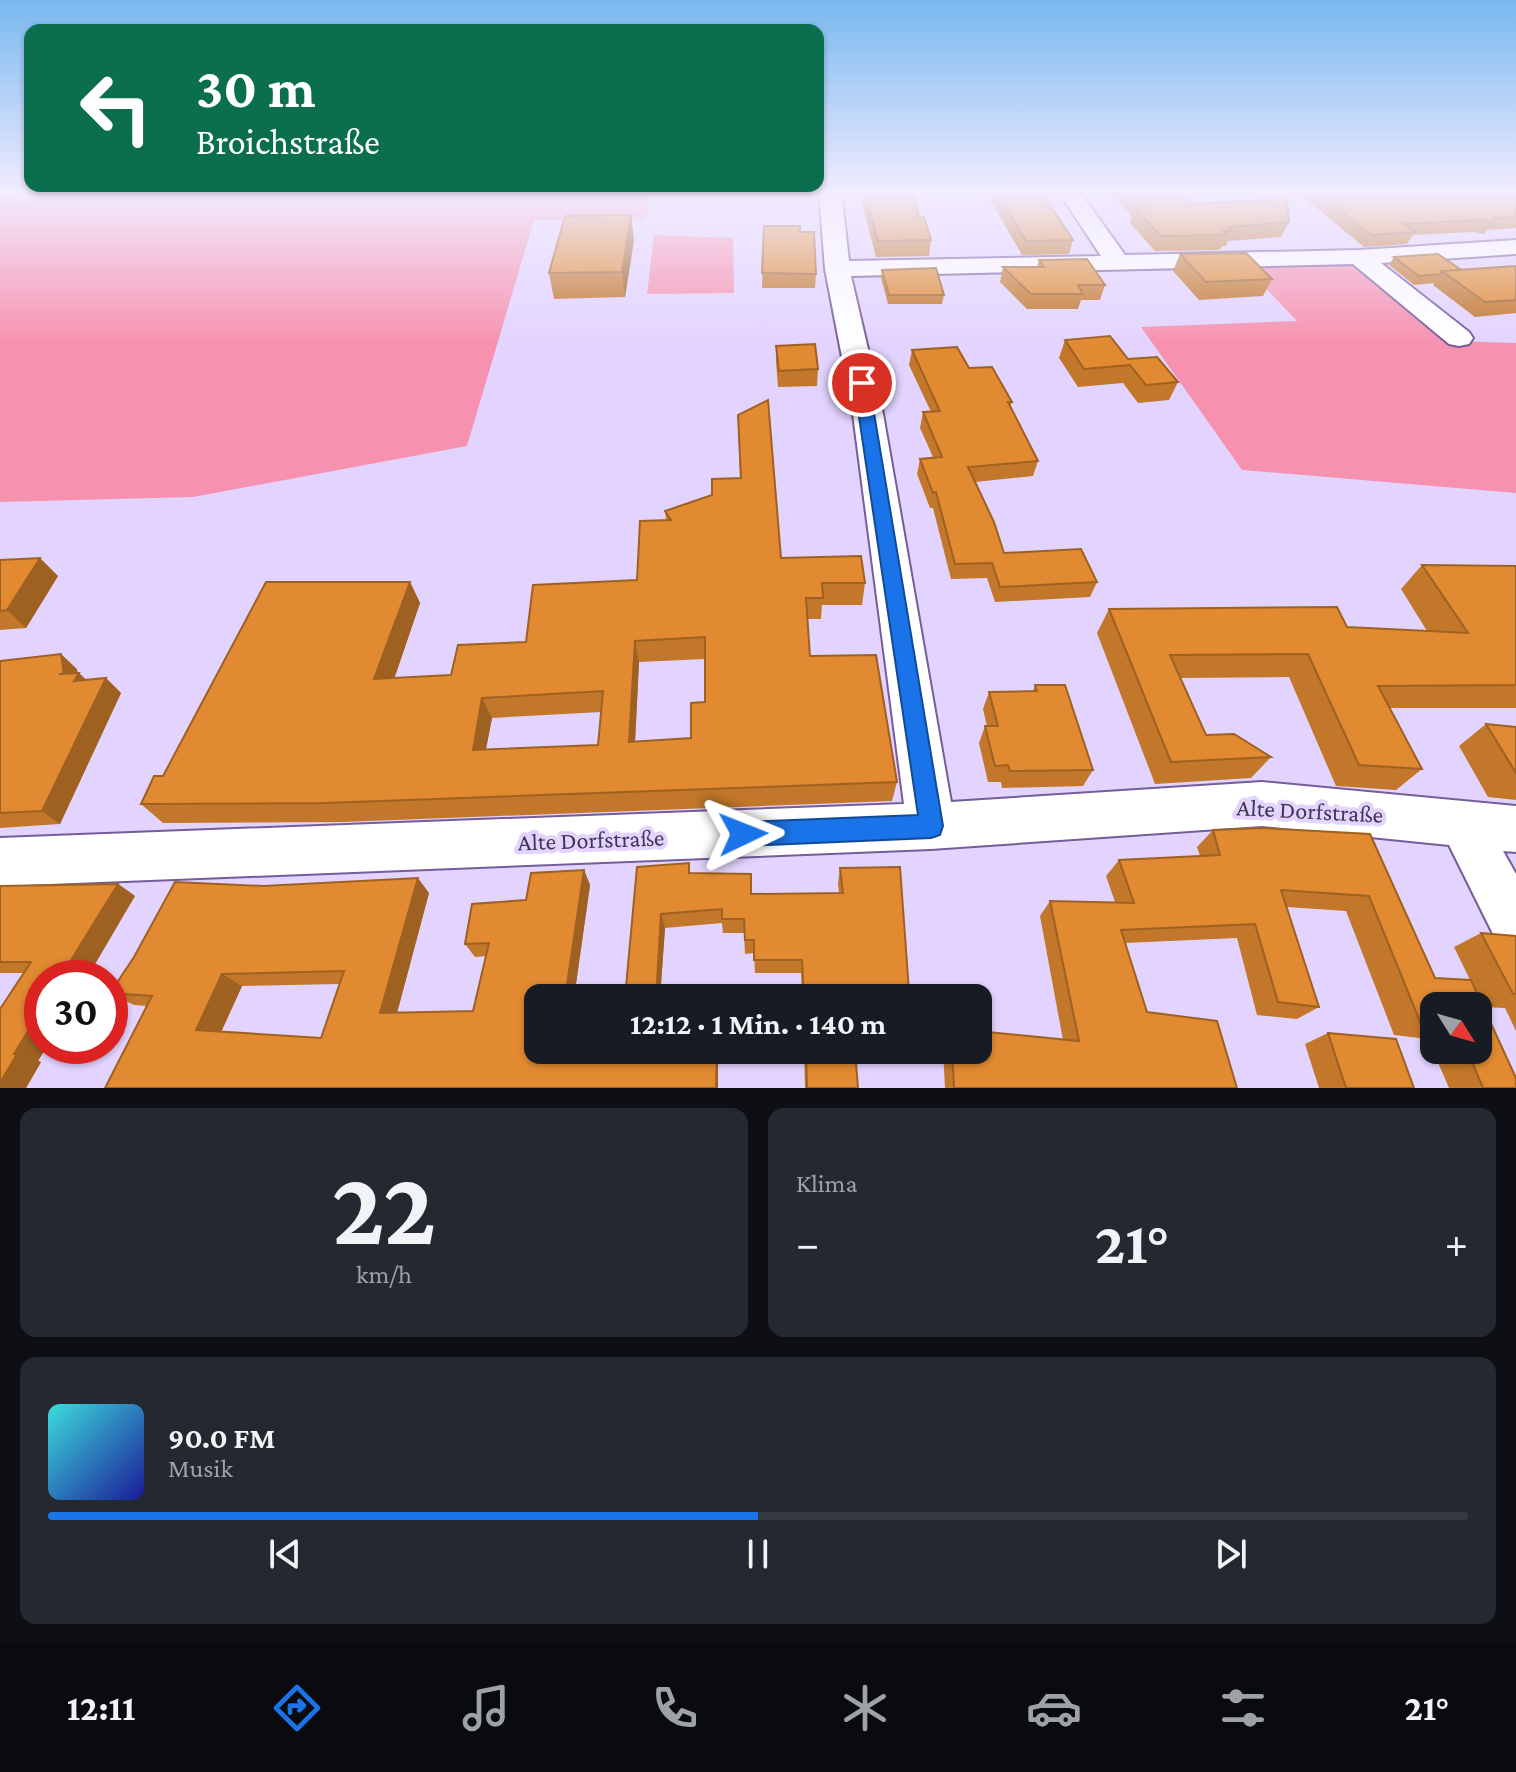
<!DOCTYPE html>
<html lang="de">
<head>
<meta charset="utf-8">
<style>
	:root { --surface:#171b24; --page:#242831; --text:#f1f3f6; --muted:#9ea1a6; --line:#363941; --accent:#1a73e8 }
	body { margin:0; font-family:"Crimson Pro",serif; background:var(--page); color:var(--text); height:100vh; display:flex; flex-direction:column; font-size:30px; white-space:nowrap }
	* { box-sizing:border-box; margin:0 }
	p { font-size:26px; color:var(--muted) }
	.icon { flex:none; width:44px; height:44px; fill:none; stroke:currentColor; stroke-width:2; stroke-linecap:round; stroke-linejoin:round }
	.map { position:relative; height:1088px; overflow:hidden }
	.side { display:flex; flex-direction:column; gap:20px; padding:20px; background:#0d0f14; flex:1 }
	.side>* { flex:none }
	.banner { position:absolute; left:24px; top:24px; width:800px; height:168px; border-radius:16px; box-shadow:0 2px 6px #0004; background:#0b6e4f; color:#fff; overflow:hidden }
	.needle { width:52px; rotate:127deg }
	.fabs { position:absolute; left:1420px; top:992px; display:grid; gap:16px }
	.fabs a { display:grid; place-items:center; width:72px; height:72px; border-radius:16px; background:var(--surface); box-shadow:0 2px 6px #0004; font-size:40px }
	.speed { position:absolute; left:24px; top:960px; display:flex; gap:16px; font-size:40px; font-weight:700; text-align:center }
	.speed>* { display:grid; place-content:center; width:104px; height:104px; border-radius:50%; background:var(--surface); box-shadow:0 2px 6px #0004; line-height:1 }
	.speed .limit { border:12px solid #d22; background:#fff; color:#111 }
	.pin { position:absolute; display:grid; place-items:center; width:68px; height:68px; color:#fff; margin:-34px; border:4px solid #fff; border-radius:50%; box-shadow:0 2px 8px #0007 }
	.me { position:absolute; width:88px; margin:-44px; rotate:88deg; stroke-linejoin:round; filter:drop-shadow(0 0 6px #0008) }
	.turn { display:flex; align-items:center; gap:28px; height:168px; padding:0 40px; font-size:36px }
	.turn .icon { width:104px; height:104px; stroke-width:2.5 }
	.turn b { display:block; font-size:56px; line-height:68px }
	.big { font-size:60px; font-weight:700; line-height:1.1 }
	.side .widget { flex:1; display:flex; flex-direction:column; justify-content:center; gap:12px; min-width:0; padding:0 28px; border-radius:16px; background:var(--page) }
	.side .dial { align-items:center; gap:0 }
	.dial b { font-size:104px; line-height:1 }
	.song { display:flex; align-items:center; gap:24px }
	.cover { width:96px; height:96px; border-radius:12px; background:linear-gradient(135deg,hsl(180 70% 55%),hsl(240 70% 35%)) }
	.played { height:8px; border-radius:4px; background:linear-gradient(90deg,var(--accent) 50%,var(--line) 50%) }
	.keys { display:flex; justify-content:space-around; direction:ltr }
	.heat { display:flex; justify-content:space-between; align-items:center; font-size:44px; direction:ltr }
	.side .tiles { flex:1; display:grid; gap:20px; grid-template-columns:1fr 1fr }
	.widget:last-child { grid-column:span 2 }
	.trip { position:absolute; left:524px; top:984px; width:468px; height:80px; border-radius:16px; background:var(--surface); box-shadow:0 2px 6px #0004; font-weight:700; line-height:80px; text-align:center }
	.tabs { display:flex; height:128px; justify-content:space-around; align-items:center; background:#090b0e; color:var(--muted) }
	.tabs .icon { width:56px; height:56px }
	.tabs .selected { color:var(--accent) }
	.tabs b { font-size:36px; color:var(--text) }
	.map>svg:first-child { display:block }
	.green { fill:#f692af }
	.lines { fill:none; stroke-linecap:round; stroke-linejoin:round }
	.minor-casing { stroke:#755c9b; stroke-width:4 }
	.minor { fill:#fff; fill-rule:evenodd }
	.wall { fill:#c2772a; fill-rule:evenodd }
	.shaded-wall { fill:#9e6122 }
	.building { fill:#e18a31; stroke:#9e6122; stroke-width:2; fill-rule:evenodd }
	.route { fill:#1a73e8; stroke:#114b97; stroke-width:2 }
	.labels { text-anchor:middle; stroke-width:8; stroke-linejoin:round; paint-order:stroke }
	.near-street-label { font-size:24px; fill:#413652; stroke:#e3d4ff }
</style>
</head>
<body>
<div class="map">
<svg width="1516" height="1088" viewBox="0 0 1516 1088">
	<rect width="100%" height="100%" fill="#e3d4ff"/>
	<path class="green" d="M 651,191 L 646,219 L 534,220 L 467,446 L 193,497 L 0,502 L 0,192 Z
		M 654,235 L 733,238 L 734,293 L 647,294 Z
		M 1244,265 L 1360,265 L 1451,341 L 1516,343 L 1516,493 L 1242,470 L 1141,327 L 1297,321 Z"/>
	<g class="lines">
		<defs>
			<path id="minor" d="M 819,191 L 841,191 L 849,261 L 1101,256 L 1058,191 L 1079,191 L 1125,255 L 1359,250 L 1516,240 L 1516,254 L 1381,263 L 1469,332 L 1473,338 L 1469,344 L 1459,346 L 1449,344 L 1353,264 L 851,276 L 883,414 L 951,802 L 1262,782 L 1516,806 L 1516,852 L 1503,851 L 1516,874 L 1516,952 L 1498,944 L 1449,845 L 1262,826 L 931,849 L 0,886 L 0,838 L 904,804 L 853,414 L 825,269 Z"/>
		</defs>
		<use href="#minor" class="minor-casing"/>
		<use href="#minor" class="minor"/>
	</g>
	<path class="wall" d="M 862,191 L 913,191 L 919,217 L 931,240 L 929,256 L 876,257 L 863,207 Z
		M 985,191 L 1041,191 L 1073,240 L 1069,254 L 1022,255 Z
		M 1109,191 L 1178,191 L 1191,204 L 1289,222 L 1281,237 L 1228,241 L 1226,246 L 1222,246 L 1220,250 L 1155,251 L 1130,223 L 1132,216 Z
		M 1296,191 L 1516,191 L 1516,228 L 1487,230 L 1484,234 L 1474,232 L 1413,235 L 1407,244 L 1364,247 Z
		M 764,226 L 800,232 L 816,274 L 815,288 L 762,288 Z
		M 634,240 L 625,297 L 554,299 L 549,273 Z
		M 1180,254 L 1272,279 L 1263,296 L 1199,300 L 1173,271 Z
		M 1394,257 L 1461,270 L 1516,266 L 1516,313 L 1475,317 L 1433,285 L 1434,283 L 1414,285 L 1389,265 Z
		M 1039,260 L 1105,285 L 1100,300 L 1081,300 L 1078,309 L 1027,309 L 1000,282 L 1003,267 L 1037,267 Z
		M 882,270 L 944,295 L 942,304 L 888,304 L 881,278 Z
		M 1065,340 L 1128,359 L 1178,382 L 1169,400 L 1138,403 L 1123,383 L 1078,387 L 1059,358 Z
		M 776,346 L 818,369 L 817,386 L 778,387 L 776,362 Z
		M 912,350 L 969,368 L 1012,402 L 1010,407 L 1038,461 L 1033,476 L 975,482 L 1004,553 L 1097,582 L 1090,597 L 995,602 L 987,578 L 951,579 L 933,508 L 930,508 L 917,474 L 920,459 L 933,457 L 920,428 L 923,412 L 931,412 L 909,365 Z
		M 738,415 L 781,558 L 865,583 L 862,605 L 822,605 L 821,619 L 807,619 L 810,656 L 897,782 L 892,801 L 343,822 L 163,823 L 141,804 L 163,776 L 410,582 L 420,603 L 394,678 L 451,675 L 526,642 L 637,580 L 666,520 L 665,511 L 712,495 L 740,478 ZM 705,659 L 705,702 L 691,738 L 635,742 L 639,662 ZM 601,712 L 598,745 L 486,749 L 492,718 Z
		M 0,560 L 58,576 L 26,628 L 0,630 Z
		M 1422,565 L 1516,566 L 1516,708 L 1390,708 L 1422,769 L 1396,790 L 1336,786 L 1289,677 L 1180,678 L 1206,735 L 1271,757 L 1251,778 L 1155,784 L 1097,633 L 1109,609 L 1347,627 L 1427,631 L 1401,589 Z
		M 0,661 L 77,669 L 77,673 L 87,680 L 106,678 L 121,693 L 60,824 L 0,828 Z
		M 1035,685 L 1093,770 L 1083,786 L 1002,788 L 1001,782 L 988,782 L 979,743 L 985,726 L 987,726 L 983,709 L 989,692 L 1033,691 Z
		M 1486,724 L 1516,727 L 1516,800 L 1488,797 L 1459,746 Z
		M 1213,830 L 1370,834 L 1435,978 L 1470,980 L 1454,947 L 1481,933 L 1516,936 L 1516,1031 L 1505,1008 L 1483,1007 L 1516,1088 L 1449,1088 L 1428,1039 L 1394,1035 L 1346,911 L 1287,907 L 1319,1007 L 1297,1019 L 1257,1015 L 1237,938 L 1125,943 L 1147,1012 L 1237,1088 L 945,1088 L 943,1050 L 978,1050 L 1063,1040 L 1040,916 L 1050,901 L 1115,902 L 1106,876 L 1119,860 L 1200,856 L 1197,847 ZM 1434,1006 L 1478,1006 L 1478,1050 L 1434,1050 Z
		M 637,867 L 691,873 L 751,894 L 839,893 L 838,883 L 840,868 L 909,991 L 905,998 L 802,998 L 801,973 L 755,973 L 754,953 L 745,954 L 744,933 L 723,933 L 722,923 L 665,928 L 660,998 L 625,998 Z
		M 584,870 L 590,885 L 574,998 L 105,1088 L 147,1006 L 134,1005 L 110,993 L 429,893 L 397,1013 L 473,1011 L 486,956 L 475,957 L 465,944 L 526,900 ZM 339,984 L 321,1038 L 221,1032 L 242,986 Z
		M 118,884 L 135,896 L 42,1046 L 47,1046 L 38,1061 L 41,1062 L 26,1088 L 23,973 L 0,973 L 0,886 Z
		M 1328,1033 L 1414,1088 L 1319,1088 L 1305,1044 Z
		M 804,1050 L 855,1050 L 858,1088 L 805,1088 Z"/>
	<path class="shaded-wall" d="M 631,215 L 634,240 L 625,297 L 622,272 Z
		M 40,558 L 58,576 L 26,628 L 7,610 Z
		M 410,582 L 420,603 L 387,700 L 374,679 Z
		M 635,641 L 639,662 L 634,762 L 629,742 Z
		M 61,654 L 77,669 L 78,675 L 79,673 L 95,688 L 59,674 Z
		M 106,678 L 121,693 L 60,824 L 42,811 Z
		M 482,698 L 492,718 L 482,769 L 473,750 Z
		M 584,870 L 590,885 L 574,998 L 565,998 Z
		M 418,878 L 429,893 L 394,1024 L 380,1013 Z
		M 118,884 L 135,896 L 87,978 L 60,978 Z
		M 661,914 L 665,928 L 660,998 L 656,998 Z
		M 222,974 L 242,986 L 217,1041 L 196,1030 Z
		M 42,1008 L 42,1046 L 47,1046 L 38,1061 L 41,1062 L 26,1088 L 0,1088 L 0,1083 L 14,1054 Z
		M 717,1050 L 718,1050 L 718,1088 L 716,1088 Z"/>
	<path class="building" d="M 864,191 L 913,191 L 919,217 L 924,217 L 931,240 L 878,241 Z
		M 996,191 L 1041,191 L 1073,240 L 1026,241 Z
		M 1127,191 L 1178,191 L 1191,204 L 1287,199 L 1289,222 L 1228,227 L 1232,231 L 1223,231 L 1227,235 L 1161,236 L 1135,209 L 1144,208 Z
		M 1316,191 L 1516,191 L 1516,217 L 1494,218 L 1492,222 L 1482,220 L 1404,224 L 1415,232 L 1371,235 Z
		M 631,215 L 622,272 L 549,273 L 565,216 Z
		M 764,226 L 800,226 L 800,232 L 814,232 L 816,274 L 762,273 Z
		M 1246,253 L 1272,279 L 1206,282 L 1180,254 Z
		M 1438,254 L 1461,270 L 1442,271 L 1440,274 L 1419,276 L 1394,257 Z
		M 1087,259 L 1105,285 L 1078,285 L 1083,294 L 1031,294 L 1003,267 L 1044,267 L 1039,260 Z
		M 1516,266 L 1516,300 L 1485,302 L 1442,271 Z
		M 936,268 L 944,295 L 889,295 L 882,270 Z
		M 1110,336 L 1128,359 L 1157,357 L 1178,382 L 1146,385 L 1130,365 L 1084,369 L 1065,340 Z
		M 815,344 L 818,369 L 779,371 L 776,346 Z
		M 957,347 L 969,368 L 992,367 L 1012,402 L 1008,402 L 1038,461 L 968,467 L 994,522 L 1004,553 L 1081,549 L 1097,582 L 1000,587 L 992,563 L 955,564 L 936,492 L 933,493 L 920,459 L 942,457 L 923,412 L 940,411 L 912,350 Z
		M 768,400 L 781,558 L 861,556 L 865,583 L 822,583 L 823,598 L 806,598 L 810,656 L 876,655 L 897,782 L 327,803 L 141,804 L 154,776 L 163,776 L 266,582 L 410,582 L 374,679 L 451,675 L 458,645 L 526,642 L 533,585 L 637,580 L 640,521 L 671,520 L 665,511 L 712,495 L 712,479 L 741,478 L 738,415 ZM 705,637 L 705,702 L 691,703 L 691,738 L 629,742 L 635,641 ZM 603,691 L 598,745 L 473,750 L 482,698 Z
		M 40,558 L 7,610 L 0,611 L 0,560 Z
		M 1422,565 L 1516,566 L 1516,685 L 1378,686 L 1422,769 L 1359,765 L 1308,654 L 1170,655 L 1206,735 L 1234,734 L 1271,757 L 1171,762 L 1109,609 L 1337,607 L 1347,627 L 1468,633 Z
		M 61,654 L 64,674 L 59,674 L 79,673 L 74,681 L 106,678 L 42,811 L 0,813 L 0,661 Z
		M 1035,685 L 1065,685 L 1093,770 L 1010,771 L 1008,765 L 995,766 L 985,726 L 998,726 L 989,692 L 1037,691 Z
		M 1486,724 L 1516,727 L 1516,773 Z
		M 1261,828 L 1370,834 L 1435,978 L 1471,980 L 1516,1078 L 1516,1088 L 1483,1088 L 1467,1050 L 1478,1050 L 1478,1006 L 1434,1006 L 1434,1025 L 1421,1024 L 1369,896 L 1281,890 L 1319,1007 L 1278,1002 L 1255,924 L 1121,930 L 1147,1012 L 1217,1021 L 1237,1088 L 954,1088 L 952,1050 L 978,1050 L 978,1031 L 1079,1041 L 1050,901 L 1134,903 L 1119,860 L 1220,855 L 1213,830 Z
		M 689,863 L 689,873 L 751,874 L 751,894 L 843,893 L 840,868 L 900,867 L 909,991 L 850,992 L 851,998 L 804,998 L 802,960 L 754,960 L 754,940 L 745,940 L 744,919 L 722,919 L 722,909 L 661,914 L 656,998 L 625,998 L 637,867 Z
		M 584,870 L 565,998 L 538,998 L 538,1050 L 717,1050 L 716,1088 L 105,1088 L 152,996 L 110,993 L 134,957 L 175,882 L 263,886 L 418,878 L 380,1013 L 473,1011 L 489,943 L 465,944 L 472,904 L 526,900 L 531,873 ZM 344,971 L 321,1038 L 196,1030 L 222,974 Z
		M 118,884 L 60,978 L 42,978 L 42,1008 L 14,1054 L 17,1054 L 0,1083 L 0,1009 L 31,962 L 0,962 L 0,886 Z
		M 1481,933 L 1516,936 L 1516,994 L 1513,994 Z
		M 1328,1033 L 1396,1039 L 1414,1088 L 1346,1088 Z
		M 806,1050 L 855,1050 L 858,1088 L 807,1088 Z"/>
	<linearGradient id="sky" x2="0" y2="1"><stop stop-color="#77b8ef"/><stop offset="0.56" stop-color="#f2ecff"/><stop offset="1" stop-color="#f2ecff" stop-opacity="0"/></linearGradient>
	<rect width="1516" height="344" fill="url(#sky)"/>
	<path class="route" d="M 862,378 L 869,383 L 943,826 L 940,835 L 931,838 L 743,846 L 734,842 L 731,834 L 734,826 L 743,822 L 918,815 L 854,383 Z"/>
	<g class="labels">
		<g class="near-street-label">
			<text transform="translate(1310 811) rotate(3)" y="8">Alte Dorfstraße</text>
			<text transform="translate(591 840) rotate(-2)" y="8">Alte Dorfstraße</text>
		</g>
	</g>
</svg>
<div class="fabs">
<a><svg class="needle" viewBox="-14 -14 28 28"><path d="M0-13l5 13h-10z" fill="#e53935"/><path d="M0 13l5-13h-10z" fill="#9ea1a6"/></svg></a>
</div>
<div class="speed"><div class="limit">30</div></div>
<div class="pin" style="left:862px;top:383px;background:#d93025"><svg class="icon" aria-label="arrive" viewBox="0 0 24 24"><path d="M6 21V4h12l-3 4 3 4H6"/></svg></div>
<svg class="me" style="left:743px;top:834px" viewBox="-20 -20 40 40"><path d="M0-17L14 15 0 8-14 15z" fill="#1a73e8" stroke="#fff" stroke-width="4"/></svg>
<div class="trip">12:12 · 1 Min. · 140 m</div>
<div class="banner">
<div class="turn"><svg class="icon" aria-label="left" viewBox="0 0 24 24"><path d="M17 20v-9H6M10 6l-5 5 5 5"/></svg><div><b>30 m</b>Broichstraße</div></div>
</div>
</div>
<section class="side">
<div class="tiles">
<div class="widget dial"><b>22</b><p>km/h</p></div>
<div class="widget"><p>Klima</p>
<div class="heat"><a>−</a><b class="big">21°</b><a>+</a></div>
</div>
<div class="widget">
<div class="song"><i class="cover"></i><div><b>90.0 FM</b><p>Musik</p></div></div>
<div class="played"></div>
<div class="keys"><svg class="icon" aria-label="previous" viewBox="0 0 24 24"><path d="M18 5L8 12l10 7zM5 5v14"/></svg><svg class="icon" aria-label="pause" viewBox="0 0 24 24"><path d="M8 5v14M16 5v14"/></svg><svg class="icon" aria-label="next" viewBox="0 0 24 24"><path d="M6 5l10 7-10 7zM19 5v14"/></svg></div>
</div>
</div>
</section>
<nav class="tabs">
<b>12:11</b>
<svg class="icon selected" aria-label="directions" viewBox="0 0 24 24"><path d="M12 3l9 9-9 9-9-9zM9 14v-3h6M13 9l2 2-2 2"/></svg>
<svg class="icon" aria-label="music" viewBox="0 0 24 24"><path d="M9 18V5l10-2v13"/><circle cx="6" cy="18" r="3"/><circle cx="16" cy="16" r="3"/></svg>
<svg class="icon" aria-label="phone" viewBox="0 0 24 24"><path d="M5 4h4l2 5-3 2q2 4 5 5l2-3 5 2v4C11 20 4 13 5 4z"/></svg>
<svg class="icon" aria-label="climate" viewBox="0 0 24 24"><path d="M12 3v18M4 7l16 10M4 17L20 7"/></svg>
<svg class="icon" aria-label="car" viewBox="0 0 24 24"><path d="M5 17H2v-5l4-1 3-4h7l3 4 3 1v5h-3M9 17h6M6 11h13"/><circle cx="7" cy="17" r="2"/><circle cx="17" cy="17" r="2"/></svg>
<svg class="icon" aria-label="filters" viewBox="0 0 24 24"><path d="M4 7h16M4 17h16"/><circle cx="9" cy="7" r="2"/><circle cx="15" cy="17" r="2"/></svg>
<b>21°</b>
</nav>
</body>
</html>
